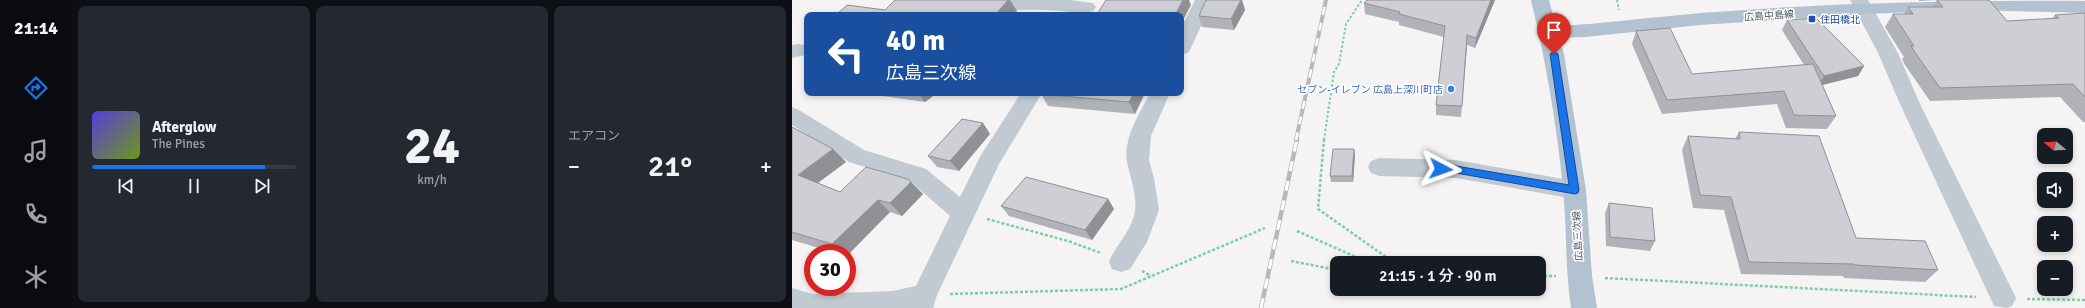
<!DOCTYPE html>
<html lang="ja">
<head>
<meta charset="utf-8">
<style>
	:root { --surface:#171b24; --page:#242831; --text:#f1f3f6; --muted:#9ea1a6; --line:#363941; --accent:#1a73e8 }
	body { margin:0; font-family:Signika,"Noto Sans JP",sans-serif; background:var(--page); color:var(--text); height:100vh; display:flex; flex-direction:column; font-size:15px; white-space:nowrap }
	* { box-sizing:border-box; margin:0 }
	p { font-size:13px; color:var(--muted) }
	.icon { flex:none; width:22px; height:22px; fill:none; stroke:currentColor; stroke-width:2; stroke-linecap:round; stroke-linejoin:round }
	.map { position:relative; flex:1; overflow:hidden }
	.side { display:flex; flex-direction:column; gap:6px; padding:6px; background:#0d0f14; width:720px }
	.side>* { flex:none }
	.hud { position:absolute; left:12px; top:12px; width:380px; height:84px; border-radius:8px; box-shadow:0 2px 6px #0003; background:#1a4fa0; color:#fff; overflow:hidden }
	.needle { width:26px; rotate:288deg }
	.controls { position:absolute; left:1245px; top:128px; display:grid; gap:8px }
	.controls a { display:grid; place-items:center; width:36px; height:36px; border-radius:8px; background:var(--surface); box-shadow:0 2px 6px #0003; font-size:20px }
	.speed { position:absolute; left:12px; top:244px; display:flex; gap:8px; font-size:20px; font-weight:700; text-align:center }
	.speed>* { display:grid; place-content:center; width:52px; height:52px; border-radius:50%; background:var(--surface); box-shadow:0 2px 6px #0003; line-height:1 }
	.speed .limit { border:6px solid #d22; background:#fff; color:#111 }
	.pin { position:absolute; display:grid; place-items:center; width:34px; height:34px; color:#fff; margin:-41px -17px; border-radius:50% 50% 50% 0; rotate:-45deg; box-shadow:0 0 4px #0007 }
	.pin .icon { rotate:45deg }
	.me { position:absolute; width:44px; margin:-22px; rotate:94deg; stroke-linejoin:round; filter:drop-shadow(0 0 3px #0008) }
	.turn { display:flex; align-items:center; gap:14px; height:84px; padding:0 16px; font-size:18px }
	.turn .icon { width:52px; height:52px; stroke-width:2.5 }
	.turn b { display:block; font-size:28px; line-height:34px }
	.big { font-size:30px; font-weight:600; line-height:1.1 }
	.side .tile { flex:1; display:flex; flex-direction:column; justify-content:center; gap:6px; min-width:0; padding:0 14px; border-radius:8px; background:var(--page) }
	.side .dial { align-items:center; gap:0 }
	.dial b { font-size:52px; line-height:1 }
	.song { display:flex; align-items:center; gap:12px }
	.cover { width:48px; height:48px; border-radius:6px; background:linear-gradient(135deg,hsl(250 70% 55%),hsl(80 70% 35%)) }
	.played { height:4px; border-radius:2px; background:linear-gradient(90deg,var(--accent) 85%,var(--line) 85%) }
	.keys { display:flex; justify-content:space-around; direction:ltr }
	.heat { display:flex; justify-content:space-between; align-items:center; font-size:22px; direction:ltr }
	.side .tiles { flex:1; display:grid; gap:6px; grid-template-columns:repeat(3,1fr) }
	.trip { position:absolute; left:538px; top:256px; width:216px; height:40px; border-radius:8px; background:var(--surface); box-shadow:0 2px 6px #0003; font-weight:600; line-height:40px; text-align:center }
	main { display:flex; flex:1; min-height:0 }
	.tabs { display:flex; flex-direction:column; width:72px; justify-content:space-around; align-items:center; background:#090b0e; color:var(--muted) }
	.tabs .icon { width:28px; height:28px }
	.tabs .current { color:var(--accent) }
	.tabs b { font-size:18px; color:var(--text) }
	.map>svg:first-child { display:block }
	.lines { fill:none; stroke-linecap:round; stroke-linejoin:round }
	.path-far1 { stroke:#7ad0a6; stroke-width:2; stroke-dasharray:2.5 2; stroke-linecap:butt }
	.path { stroke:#7ad0a6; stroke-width:2.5; stroke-dasharray:3 2; stroke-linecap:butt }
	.minor { fill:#c1cad2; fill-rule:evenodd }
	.major { fill:#b3c2d1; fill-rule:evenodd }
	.rail-far1-casing { stroke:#b5b8bd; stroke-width:4 }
	.rail-casing { stroke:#b5b8bd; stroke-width:4.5 }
	.rail-far1 { stroke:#fff; stroke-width:2.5; stroke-dasharray:8; stroke-linecap:butt }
	.rail { stroke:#fff; stroke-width:3; stroke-dasharray:10; stroke-linecap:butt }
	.wall { fill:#b0b2b7 }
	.shaded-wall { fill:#909195 }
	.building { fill:#cdcfd5; stroke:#909195 }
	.route { fill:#1a73e8; stroke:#114b97 }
	.transit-dot { fill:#1a4fb4; stroke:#fff; stroke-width:1.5 }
	.shop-dot { fill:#3f7fe0; stroke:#fff; stroke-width:1.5 }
	.labels { text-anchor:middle; stroke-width:3; stroke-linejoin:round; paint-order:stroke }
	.street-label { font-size:10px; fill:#4a5661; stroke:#fff }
	.transit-label { font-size:10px; fill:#164399; stroke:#fff; text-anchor:start }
	.shop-label { font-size:10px; fill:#366cbe; stroke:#fff; text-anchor:end }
</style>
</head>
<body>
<main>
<nav class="tabs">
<b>21:14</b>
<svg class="icon current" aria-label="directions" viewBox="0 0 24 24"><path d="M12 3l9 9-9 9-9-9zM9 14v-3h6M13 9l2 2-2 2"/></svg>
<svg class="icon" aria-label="music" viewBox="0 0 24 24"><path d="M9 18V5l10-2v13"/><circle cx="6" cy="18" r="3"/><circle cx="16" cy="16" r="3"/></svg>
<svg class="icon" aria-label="phone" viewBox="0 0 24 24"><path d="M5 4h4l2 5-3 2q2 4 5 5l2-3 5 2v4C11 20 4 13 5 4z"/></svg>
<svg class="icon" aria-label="climate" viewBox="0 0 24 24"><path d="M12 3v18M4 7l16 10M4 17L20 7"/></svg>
</nav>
<section class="side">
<div class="tiles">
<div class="tile">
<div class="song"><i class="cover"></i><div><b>Afterglow</b><p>The Pines</p></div></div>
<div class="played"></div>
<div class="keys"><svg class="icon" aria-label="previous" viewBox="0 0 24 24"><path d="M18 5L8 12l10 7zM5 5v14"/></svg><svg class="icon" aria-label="pause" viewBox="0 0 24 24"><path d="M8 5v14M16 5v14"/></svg><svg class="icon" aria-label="next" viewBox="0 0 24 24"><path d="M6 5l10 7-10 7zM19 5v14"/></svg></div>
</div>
<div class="tile dial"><b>24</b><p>km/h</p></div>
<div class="tile"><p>エアコン</p>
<div class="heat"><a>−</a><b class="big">21°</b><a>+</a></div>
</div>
</div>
</section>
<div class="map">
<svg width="1293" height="308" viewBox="0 0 1293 308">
	<rect width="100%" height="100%" fill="#f5f3f3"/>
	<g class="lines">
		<path class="path-far1" d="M 825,0 L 827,10
			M 532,140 L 542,72 L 547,64 L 554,24 L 570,0"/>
		<path class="path" d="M 532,139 L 526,209 L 597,259 L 599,263
			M 195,219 L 276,241 L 309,253
			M 505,231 L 578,263
			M 499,261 L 545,270
			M 350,271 L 359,276
			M 747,276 L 764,276
			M 813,278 L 1184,297
			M 158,294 L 329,289 L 473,228
			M 1235,299 L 1293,300"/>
		<path class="minor" d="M 141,0 L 278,0 L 301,3 L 304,7 L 301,11 C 287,15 270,10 255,10 C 218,9 180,13 144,4 Z
			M 403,0 L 421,0 L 399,48 L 396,53 L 389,54 L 389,28 Z
			M 1058,0 L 1076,0 L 1106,53 L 1128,104 L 1224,298 L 1220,306 L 1215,308 L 1202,306 L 1108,104 L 1086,53 Z
			M 6,44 L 13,45 L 15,51 L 13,55 L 0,58 L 0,45 Z
			M 229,93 L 250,93 L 207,164 L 145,295 L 141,308 L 0,308 L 0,288 L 21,294 L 100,291 L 124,286 L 158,216 L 118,181 L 57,162 L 0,125 L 0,107 L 7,110 L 72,150 L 134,169 L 168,197 L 189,155 Z
			M 358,93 L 378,93 L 359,136 L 357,160 L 362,178 L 367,210 L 355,242 L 338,269 L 329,272 L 320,269 L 317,261 C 325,244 341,229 343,210 C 345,194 338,177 335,162 C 331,138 348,113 358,93 Z
			M 587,158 L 664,160 L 783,181 L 791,184 L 794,190 L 791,196 L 783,199 L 664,178 L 587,176 L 579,173 L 576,167 L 579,161 Z"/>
		<path class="major" d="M 739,0 L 757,0 L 764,26 C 812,24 860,17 909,13 C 1037,3 1165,0 1293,1 L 1293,13 L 1179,10 L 1073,14 L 908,25 L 793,37 L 767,38 L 772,54 L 794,190 L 800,276 L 805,308 L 779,308 C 773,268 775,229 771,189 C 765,126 754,62 739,0 Z"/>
		<defs>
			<path id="rail-far1" d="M 504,140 L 534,0"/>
			<path id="rail" d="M 469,308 L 505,139"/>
		</defs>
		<use href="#rail-far1" class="rail-far1-casing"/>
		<use href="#rail" class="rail-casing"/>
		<use href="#rail-far1" class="rail-far1"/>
		<use href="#rail" class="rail"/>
	</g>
	<path class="wall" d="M 414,0 L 450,0 L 453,10 L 442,30 L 410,27 L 407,16 Z
		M 703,0 L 683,48 L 675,45 L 669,117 L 644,115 L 644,105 L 652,37 L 607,25 L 607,22 L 573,14 L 572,3 Z
		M 1127,0 L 1197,0 L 1215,21 L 1260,19 L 1263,15 L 1293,13 L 1293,122 L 1291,122 L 1268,97 L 1138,101 L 1113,65 L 1110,59 L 1112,57 L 1093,27 L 1101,14 L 1112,14 L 1116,7 L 1141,7 L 1145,0 L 1127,1 Z
		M 995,20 L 1072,66 L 1066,76 L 1030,85 L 1044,116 L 1035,129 L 994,128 L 985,104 L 870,114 L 840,44 L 844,31 L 900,74 L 1012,65 L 990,30 Z
		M 82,93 L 145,93 L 133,102 L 84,95 Z
		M 250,93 L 353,93 L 343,114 L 256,106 L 249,94 Z
		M 191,123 L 198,134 L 167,171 L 145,167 L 136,156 Z
		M 0,127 L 41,149 L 54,162 L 26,183 L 48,192 L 119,182 L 131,194 L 110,216 L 98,212 L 55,253 L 44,253 L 0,240 Z
		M 947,132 L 1064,238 L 1146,270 L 1133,282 L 1052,278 L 1051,276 L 949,274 L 932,210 L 901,208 L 890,150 L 896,136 L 943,139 Z
		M 562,149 L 563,155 L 561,182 L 539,182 L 538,176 Z
		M 316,199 L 322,209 L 300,240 L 217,216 L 209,206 Z
		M 817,203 L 863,241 L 858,251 L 814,246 L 813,213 Z"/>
	<path class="shaded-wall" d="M 216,0 L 218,0 L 225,11 L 222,15 L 203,15 Z
		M 391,0 L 397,0 L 399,5 L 389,24 L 389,15 L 383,15 Z
		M 449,0 L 450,0 L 453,10 L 442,30 L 439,19 Z
		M 699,0 L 703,0 L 683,48 L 684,38 Z
		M 675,35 L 675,45 L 669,117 L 670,106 Z
		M 1072,66 L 1066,76 L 1026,86 L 1032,76 Z
		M 126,93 L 145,93 L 133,102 Z
		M 342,93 L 353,93 L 343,114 L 337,102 Z
		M 191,123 L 198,134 L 167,171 L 158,161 Z
		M 41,149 L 54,162 L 20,187 L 6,175 Z
		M 562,149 L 563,155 L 561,182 L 560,176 Z
		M 119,182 L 131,194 L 110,216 L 98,203 Z
		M 316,199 L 322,209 L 300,240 L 293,230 Z
		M 86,200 L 98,212 L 55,256 L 55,253 L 50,253 L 40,244 Z"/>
	<path class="building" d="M 103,0 L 216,0 L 203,15 L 44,15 L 55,5 L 93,10 Z
		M 314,0 L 391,0 L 383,15 L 315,15 L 305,14 Z
		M 414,0 L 449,0 L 439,19 L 407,16 Z
		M 575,0 L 699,0 L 684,38 L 675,35 L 670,106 L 644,105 L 653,26 L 607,14 L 608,12 L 572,3 Z
		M 1145,0 L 1197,0 L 1215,21 L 1267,18 L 1263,15 L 1293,13 L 1293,97 L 1281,84 L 1148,88 L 1122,51 L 1119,46 L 1122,46 L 1101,14 L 1121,14 L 1116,7 L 1151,7 Z
		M 1024,18 L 1072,66 L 1032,76 L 995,20 Z
		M 878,28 L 900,74 L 1021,64 L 1044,116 L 1002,115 L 992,91 L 875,100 L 844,31 Z
		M 250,93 L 342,93 L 337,102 L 249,94 Z
		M 170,119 L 191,123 L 158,161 L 136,156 Z
		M 0,127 L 41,149 L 6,175 L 48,192 L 74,167 L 116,179 L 119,182 L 98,203 L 86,200 L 40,244 L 0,232 Z
		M 947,132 L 1027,136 L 1064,238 L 1133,241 L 1146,270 L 1063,265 L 1062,264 L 957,262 L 939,197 L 908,195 L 896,136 L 948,139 Z
		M 541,149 L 562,149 L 560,176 L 538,176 Z
		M 234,177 L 316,199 L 293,230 L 209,206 Z
		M 817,203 L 860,208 L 863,241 L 818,237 Z"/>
	<path class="route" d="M 762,51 L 766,54 L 787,190 L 786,193 L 783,194 L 664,173 L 646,171 L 646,166 L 664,166 L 777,185 L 758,54 Z"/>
	<rect class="transit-dot" x="1016" y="15" width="8" height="8" rx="2"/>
	<circle class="shop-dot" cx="659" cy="89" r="4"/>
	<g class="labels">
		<g class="street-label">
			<text transform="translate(977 15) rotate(-4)" y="4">広島中島線</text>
			<text transform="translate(785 236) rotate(-93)" y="4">広島三次線</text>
		</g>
		<g class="transit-label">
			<text x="1028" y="23">住田橋北</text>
		</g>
		<g class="shop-label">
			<text x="651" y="93">セブン-イレブン 広島上深川町店</text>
		</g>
	</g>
</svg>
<div class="controls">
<a><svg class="needle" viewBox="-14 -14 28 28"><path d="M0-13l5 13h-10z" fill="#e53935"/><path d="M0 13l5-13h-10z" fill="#9ea1a6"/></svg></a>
<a><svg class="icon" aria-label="sound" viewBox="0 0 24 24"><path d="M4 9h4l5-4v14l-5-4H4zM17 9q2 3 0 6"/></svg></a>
<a>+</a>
<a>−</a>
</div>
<div class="speed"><div class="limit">30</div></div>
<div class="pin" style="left:762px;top:54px;background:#d93025"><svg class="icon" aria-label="arrive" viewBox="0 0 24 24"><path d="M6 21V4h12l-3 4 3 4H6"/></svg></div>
<svg class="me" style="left:649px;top:169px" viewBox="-20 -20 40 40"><path d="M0-17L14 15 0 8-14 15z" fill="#1a73e8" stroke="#fff" stroke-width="4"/></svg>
<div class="trip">21:15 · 1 分 · 90 m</div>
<div class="hud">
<div class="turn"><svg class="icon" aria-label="left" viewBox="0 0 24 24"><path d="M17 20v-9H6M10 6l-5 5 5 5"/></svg><div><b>40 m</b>広島三次線</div></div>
</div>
</div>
</main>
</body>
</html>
